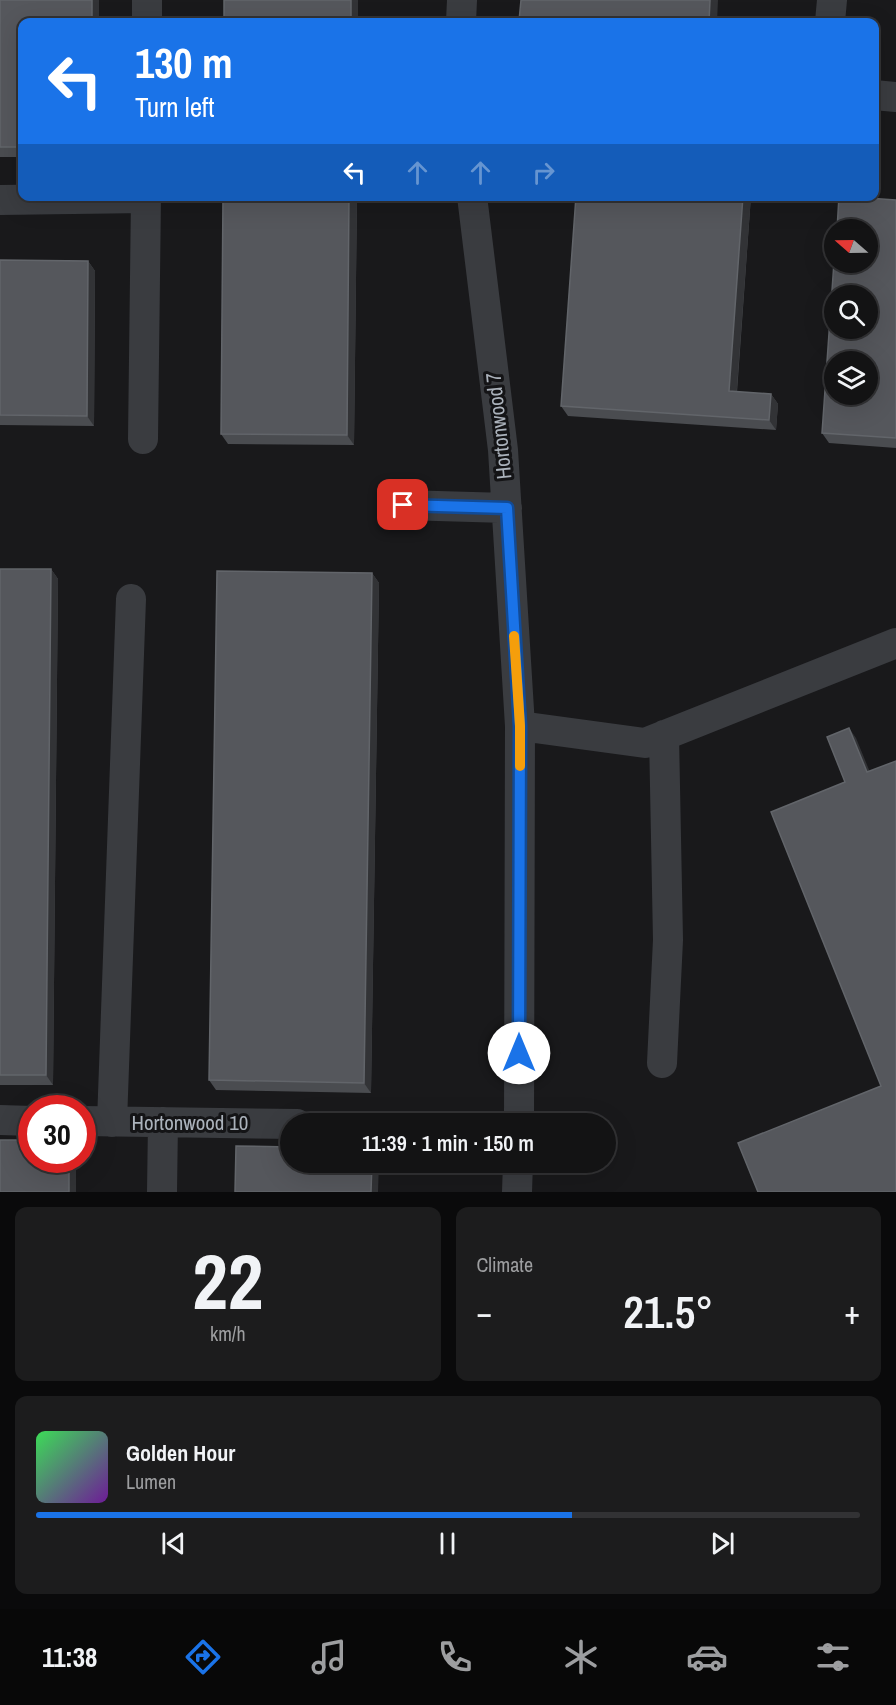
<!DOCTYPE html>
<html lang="en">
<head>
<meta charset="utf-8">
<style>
	:root { --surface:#131314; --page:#1c1c1d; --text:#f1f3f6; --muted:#9d9ea0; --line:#323234; --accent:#1a73e8 }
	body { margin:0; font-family:"Archivo Narrow",sans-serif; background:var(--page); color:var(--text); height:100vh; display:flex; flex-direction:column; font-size:22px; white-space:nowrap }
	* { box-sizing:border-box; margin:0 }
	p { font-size:20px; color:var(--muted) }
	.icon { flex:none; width:33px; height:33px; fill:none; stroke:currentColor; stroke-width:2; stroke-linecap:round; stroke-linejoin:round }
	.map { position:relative; height:1192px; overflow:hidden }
	.details { display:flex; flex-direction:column; gap:15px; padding:15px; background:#0a0a0b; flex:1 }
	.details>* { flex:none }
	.hud { position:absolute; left:18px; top:18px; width:861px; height:183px; border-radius:12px; box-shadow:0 6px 24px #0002,0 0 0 2px var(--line); background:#1a73e8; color:#fff; overflow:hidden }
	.needle { width:39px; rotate:290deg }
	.buttons { position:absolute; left:824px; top:219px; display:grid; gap:12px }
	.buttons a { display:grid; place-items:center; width:54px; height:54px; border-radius:50%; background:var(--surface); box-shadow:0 6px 24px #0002,0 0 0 2px var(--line); font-size:30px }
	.speed { position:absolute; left:18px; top:1095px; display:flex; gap:12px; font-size:30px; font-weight:700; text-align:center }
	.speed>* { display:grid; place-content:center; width:78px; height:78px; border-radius:50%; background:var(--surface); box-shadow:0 6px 24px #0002,0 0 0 2px var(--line); line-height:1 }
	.speed .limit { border:9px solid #d22; background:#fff; color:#111 }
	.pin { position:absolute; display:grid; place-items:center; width:51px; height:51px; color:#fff; margin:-26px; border-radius:12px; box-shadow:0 3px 9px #0006 }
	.me { position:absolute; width:66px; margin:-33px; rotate:0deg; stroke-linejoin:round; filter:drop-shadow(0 0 4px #0008) }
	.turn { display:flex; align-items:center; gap:21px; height:126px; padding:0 18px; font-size:27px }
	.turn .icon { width:78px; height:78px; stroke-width:2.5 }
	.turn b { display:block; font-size:42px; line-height:51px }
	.lanes { display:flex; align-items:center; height:57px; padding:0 18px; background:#0003; justify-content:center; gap:30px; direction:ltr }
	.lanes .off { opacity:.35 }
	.big { font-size:45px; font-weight:600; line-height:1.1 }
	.details .card { flex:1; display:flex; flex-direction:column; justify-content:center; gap:9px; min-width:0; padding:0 21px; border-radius:12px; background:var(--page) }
	.details .dial { align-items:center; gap:0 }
	.dial b { font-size:78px; line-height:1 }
	.song { display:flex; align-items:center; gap:18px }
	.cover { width:72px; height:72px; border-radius:9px; background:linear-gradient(135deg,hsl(130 70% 55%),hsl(280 70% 35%)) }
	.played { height:6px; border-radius:3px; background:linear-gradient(90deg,var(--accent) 65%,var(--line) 65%) }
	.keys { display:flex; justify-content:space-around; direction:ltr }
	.heat { display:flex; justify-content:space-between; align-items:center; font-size:33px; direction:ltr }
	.details .tiles { flex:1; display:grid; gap:15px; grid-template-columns:1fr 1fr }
	.card:last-child { grid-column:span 2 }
	.trip { position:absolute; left:280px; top:1113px; width:336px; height:60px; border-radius:30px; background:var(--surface); box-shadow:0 6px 24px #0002,0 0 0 2px var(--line); font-weight:600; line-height:60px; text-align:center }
	.tabs { display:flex; height:96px; justify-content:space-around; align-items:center; background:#080808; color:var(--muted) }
	.tabs .icon { width:42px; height:42px }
	.tabs .active { color:var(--accent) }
	.tabs b { font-size:27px; color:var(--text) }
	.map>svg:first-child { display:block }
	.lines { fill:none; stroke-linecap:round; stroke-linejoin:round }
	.minor { stroke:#3a3c40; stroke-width:30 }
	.wall { fill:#4a4c50 }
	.shaded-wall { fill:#323336 }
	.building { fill:#55575c; stroke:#62656a; stroke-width:1.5; fill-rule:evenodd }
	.route-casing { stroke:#114b97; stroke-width:15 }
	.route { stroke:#1a73e8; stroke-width:10 }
	.slow { stroke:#f59e0b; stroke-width:10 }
	.labels { text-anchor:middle; stroke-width:6; stroke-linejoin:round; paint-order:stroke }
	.street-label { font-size:21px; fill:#abb2bb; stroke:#141416 }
</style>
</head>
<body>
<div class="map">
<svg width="896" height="1192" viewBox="0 0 896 1192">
	<rect width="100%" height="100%" fill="#19191b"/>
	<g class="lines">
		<path class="minor" d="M 147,22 L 147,0
			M 461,22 L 462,0
			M 830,22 L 832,0
			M 874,95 L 896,97
			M 472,196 L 503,450 L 520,726 L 519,1124
			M 0,200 L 146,198
			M 143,439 L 146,196
			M 403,505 L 507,508
			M 520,726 L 645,743 L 896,643
			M 662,1063 L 668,940 L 664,735
			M 0,1120 L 32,1121
			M 82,1121 L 297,1124
			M 112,1122 L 131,599
			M 162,1192 L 163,1122
			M 517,1192 L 518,1162"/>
	</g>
	<path class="wall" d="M 0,0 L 99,0 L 99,22 L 22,22 L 22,157 L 0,157 Z
		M 223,196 L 357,196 L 354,445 L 228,444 L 221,434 Z
		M 751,196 L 737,392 L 771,394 L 778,404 L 776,430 L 568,416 L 561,406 Z
		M 896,200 L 896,448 L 829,443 L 822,433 Z
		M 0,260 L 88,261 L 95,271 L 94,426 L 0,425 Z
		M 0,569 L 51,569 L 58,579 L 53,1085 L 0,1085 Z
		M 372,573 L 379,583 L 371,1093 L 216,1090 L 209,1080 Z"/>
	<path class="shaded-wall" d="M 92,0 L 99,0 L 99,22 L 92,22 Z
		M 351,0 L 358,0 L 358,22 L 351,22 Z
		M 710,0 L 718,0 L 717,22 L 709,22 Z
		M 349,196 L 357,196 L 354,445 L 347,435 Z
		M 743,196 L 751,196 L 736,401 L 729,391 Z
		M 88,261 L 95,271 L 94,426 L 87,416 Z
		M 771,394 L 778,404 L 776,430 L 769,420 Z
		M 51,569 L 58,579 L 53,1085 L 46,1075 Z
		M 372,573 L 379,583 L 371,1093 L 364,1083 Z
		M 849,728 L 856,738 L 874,782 L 867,772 Z
		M 69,1160 L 76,1160 L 76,1192 L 69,1192 Z
		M 372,1162 L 379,1162 L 378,1192 L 371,1192 Z"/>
	<path class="building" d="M 0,0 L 92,0 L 92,22 L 22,22 L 22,147 L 0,147 Z
		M 224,0 L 351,0 L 351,22 L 224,22 Z
		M 521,0 L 710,0 L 709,22 L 539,22 L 519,21 Z
		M 223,196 L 349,196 L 347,435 L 221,434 Z
		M 576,196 L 743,196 L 729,391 L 771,394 L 769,420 L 561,406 Z
		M 839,196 L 896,200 L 896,438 L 822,433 L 834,262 L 867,262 L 867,230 L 837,230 ZM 834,296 L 867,296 L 867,328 L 834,328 ZM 834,362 L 867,362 L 867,394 L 834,394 Z
		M 0,260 L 88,261 L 87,416 L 0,415 Z
		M 0,569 L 51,569 L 46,1075 L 0,1075 Z
		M 217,571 L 372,573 L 364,1083 L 209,1080 Z
		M 849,728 L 867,772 L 896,761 L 896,1192 L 758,1192 L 738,1143 L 881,1086 L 771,812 L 845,782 L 827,737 Z
		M 0,1140 L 32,1140 L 32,1160 L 69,1160 L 69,1192 L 0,1192 Z
		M 236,1146 L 291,1147 L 291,1162 L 372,1162 L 371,1192 L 235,1192 Z"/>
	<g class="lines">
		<defs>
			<path id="route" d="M 403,505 L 507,508 L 520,726 L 519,1053"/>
		</defs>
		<use href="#route" class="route-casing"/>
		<use href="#route" class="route"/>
		<path class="slow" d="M 514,636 L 520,726 L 520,766"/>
	</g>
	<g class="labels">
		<g class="street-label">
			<text transform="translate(499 426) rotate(-96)" y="7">Hortonwood 7</text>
			<text x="190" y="1130">Hortonwood 10</text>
		</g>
	</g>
</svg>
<div class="buttons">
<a><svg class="needle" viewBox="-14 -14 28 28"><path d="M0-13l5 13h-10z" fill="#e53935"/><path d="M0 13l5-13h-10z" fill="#9d9ea0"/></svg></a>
<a><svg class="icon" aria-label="search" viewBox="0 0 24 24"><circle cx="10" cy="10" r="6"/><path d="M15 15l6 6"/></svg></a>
<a><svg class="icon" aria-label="layers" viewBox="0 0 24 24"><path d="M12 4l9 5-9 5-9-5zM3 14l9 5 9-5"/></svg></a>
</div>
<div class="speed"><div class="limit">30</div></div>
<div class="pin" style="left:403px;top:505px;background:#d93025"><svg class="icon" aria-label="arrive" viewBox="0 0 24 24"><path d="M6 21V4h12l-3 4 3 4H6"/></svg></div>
<svg class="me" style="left:519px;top:1053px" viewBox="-20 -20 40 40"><circle r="19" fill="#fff"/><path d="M0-13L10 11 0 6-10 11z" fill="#1a73e8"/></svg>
<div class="trip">11:39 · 1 min · 150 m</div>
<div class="hud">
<div class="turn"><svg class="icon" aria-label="left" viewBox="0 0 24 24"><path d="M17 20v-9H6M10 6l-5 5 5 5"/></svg><div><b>130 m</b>Turn left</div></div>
<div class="lanes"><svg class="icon" aria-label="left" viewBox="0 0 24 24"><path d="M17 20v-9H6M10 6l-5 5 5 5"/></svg><svg class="icon off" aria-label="ahead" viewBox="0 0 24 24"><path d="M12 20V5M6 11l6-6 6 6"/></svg><svg class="icon off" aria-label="ahead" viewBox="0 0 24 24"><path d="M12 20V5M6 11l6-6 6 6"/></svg><svg class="icon off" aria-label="right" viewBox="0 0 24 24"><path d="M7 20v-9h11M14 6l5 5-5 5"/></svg></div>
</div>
</div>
<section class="details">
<div class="tiles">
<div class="card dial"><b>22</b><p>km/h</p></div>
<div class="card"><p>Climate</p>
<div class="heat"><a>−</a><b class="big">21.5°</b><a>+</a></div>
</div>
<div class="card">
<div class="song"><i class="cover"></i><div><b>Golden Hour</b><p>Lumen</p></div></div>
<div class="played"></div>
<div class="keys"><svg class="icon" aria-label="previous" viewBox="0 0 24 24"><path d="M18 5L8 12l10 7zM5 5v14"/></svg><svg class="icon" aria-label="pause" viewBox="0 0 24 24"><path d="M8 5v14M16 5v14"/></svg><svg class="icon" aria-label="next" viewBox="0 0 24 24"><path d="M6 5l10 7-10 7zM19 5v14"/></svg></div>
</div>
</div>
</section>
<nav class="tabs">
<b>11:38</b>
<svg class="icon active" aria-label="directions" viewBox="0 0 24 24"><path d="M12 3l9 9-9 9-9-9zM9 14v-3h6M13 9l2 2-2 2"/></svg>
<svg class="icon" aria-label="music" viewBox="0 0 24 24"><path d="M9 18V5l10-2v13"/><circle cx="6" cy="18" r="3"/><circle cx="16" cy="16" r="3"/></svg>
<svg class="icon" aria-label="phone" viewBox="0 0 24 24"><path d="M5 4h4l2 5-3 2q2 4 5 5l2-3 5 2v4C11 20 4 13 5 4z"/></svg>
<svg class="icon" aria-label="climate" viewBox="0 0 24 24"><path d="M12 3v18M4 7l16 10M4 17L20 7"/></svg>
<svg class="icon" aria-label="car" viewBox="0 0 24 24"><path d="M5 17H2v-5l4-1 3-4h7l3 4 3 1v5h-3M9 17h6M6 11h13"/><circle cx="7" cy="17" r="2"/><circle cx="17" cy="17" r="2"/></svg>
<svg class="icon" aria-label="filters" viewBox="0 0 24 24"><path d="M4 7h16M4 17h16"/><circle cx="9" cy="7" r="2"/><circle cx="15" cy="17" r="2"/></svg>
</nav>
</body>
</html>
